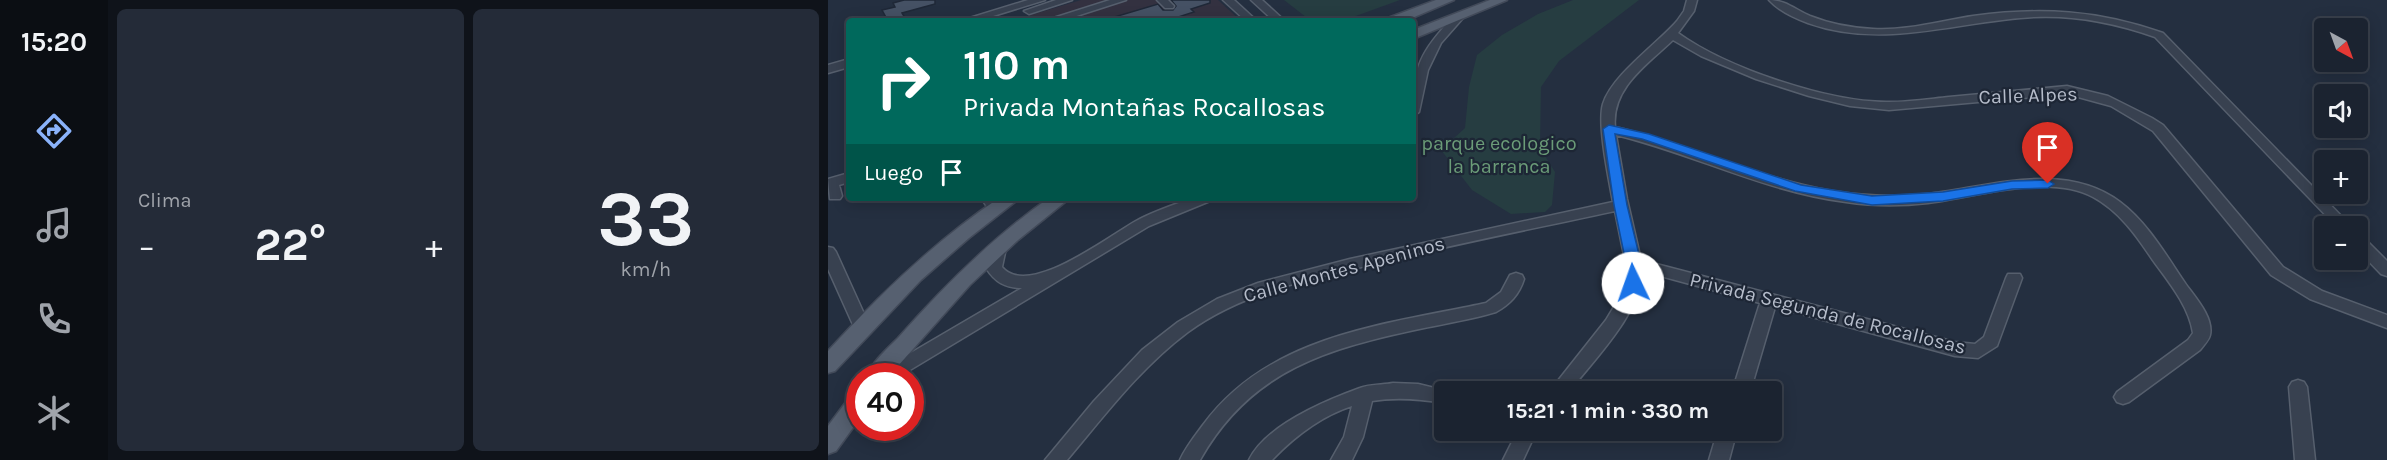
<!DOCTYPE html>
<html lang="es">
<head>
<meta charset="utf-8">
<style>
	:root { --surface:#1b2330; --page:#242b38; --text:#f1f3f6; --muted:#a0a4ab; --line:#39404c; --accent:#8ab2fa }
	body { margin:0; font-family:Karla,sans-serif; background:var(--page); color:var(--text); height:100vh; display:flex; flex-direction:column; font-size:22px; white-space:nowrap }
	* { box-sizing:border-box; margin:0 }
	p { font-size:20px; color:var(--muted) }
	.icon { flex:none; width:33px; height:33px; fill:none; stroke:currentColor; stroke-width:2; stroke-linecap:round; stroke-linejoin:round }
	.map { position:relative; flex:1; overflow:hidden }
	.panel { display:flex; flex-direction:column; gap:9px; padding:9px; background:#0f131a; width:720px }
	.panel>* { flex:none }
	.top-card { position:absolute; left:18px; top:18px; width:570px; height:183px; border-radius:6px; box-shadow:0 3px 15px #0003,0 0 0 2px var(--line); background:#00695c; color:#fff; overflow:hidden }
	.needle { width:39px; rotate:139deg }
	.buttons { position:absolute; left:1486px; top:18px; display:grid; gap:12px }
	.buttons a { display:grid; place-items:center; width:54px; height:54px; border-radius:6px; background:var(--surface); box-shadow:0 3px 15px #0003,0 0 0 2px var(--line); font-size:30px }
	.speed { position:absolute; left:18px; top:363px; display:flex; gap:12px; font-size:30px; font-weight:700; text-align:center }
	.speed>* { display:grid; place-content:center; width:78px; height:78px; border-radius:50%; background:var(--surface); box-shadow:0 3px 15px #0003,0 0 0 2px var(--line); line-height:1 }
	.speed .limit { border:9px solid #d22; background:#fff; color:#111 }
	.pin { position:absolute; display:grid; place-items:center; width:51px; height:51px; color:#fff; margin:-62px -26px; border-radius:50% 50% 50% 0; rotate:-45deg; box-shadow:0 0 6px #0007 }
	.pin .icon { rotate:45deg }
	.me { position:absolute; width:66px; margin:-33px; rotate:357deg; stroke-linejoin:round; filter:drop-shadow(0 0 4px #0008) }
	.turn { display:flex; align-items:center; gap:21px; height:126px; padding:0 18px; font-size:27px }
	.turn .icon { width:78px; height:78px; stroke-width:2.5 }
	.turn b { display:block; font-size:42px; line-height:51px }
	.then { display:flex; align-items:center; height:57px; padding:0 18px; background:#0003; gap:12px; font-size:22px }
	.big { font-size:45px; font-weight:700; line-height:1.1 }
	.panel .card { flex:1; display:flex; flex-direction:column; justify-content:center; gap:9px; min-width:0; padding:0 21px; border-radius:9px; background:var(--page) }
	.panel .dial { align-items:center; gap:0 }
	.dial b { font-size:78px; line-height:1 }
	.heat { display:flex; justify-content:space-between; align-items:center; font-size:33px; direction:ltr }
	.panel .tiles { flex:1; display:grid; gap:9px; grid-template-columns:repeat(2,1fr) }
	.trip { position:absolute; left:606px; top:381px; width:348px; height:60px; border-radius:6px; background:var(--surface); box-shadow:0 3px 15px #0003,0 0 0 2px var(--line); font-weight:700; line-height:60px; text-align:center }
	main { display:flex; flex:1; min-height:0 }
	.menu { display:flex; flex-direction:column; width:108px; justify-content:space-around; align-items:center; background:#0b0e13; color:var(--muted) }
	.menu .icon { width:42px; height:42px }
	.menu .on { color:var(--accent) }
	.menu b { font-size:27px; color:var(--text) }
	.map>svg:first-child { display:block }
	.medical { fill:#333140 }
	.green { fill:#263d41 }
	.building { fill:#455164; stroke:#1f2837; stroke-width:1.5 }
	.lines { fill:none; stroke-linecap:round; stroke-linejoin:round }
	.minor-casing { stroke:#565f6d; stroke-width:3 }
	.major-casing { stroke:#424a59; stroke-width:3 }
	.minor { fill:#384150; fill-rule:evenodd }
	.major { fill:#566070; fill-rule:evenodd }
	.route { fill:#1a73e8; stroke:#114b97; stroke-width:1.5 }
	.labels { text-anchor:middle; stroke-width:4.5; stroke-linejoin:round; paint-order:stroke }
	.street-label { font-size:20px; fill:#b5bcca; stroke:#1d2635 }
	.park-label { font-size:20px; fill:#6b9c78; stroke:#1d2635 }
</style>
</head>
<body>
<main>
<nav class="menu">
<b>15:20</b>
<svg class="icon on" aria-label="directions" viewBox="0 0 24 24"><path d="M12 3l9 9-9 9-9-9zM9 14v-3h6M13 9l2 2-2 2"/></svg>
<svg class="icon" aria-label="music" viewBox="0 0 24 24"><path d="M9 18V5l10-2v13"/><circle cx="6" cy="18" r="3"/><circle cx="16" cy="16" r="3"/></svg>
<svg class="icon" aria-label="phone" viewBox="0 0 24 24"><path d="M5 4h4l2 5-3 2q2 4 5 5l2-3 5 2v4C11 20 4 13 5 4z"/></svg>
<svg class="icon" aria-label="climate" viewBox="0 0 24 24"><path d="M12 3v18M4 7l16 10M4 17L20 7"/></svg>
</nav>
<section class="panel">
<div class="tiles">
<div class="card"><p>Clima</p>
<div class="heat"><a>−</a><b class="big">22°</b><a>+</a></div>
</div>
<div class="card dial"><b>33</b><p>km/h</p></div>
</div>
</section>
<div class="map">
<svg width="1559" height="460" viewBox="0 0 1559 460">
	<rect width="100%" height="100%" fill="#242f40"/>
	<path class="medical" d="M 253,0 L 390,0 L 413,21 L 183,21 Z"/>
	<path class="green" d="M 456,0 L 572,0 L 514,21 L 483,21 Z
		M 745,0 L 811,0 L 731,61 L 713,87 L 712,148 L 727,172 L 724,205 L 717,212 L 683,214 L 644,190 L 613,150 L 637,128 L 641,87 L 649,55 L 674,35 L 710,14 Z"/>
	<path class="building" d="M 76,0 L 107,0 L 107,4 L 74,13 L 79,21 L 60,21 L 54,10 L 67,7 L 65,3 Z
		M 343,0 L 382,0 L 382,3 L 363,9 L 366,12 L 338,21 L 283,21 L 283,18 L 330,4 L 335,10 L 345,10 L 348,6 Z"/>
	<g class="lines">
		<defs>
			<path id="minor" d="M 200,0 L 217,0 L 149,21 L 132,21 Z
				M 228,0 L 244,0 L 201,14 L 196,11 Z
				M 282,0 L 298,0 L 233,21 L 216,21 Z
				M 329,0 L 340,0 L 346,6 L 345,8 L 337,8 Z
				M 395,0 L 406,0 L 429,21 L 418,21 Z
				M 423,0 L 434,0 L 457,21 L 446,21 Z
				M 859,0 L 869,0 L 866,11 L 850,33 C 898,68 1002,103 1061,102 C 1081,102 1101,99 1121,97 C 1160,93 1200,90 1239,86 L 1280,96 L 1324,118 L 1335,125 L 1455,267 L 1494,291 L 1559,315 L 1559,328 L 1482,299 L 1443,275 L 1325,131 L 1283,106 L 1239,94 L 1061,110 L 1022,106 L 981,96 L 928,79 L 873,56 L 845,40 C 820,64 783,88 787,127 C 860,144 929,178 1004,191 C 1035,196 1067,197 1099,194 C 1161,187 1236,160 1292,202 C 1319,222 1338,255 1357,283 C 1366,296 1386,317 1382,335 C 1381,340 1375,346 1372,350 L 1301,402 L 1295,404 L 1289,402 L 1286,397 L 1289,392 L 1360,340 L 1365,333 C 1361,306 1340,281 1324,259 C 1308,235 1291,211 1265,197 C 1220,173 1148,197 1100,203 C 1073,206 1045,206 1018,202 C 938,192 866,154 788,135 L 799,199 L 813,260 L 1127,342 L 1147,344 L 1156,337 L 1178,278 L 1180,274 L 1192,274 L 1194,278 L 1169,346 L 1150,358 L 1127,356 L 947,307 L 922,392 L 904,392 L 932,303 L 814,271 C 813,314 766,359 741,392 L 721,392 L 778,320 L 793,295 L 797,283 L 798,265 L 787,211 C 704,229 621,245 538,266 C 477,280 412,294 360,332 C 313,367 277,415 239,460 L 217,460 L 266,401 L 314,350 L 350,322 L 389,299 L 430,283 L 522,259 L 785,202 C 781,180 769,124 775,104 C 784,75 829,44 849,21 L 856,11 Z
				M 941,0 C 957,0 968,10 982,16 C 1002,24 1024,28 1045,29 C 1079,31 1112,21 1145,16 C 1213,7 1270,10 1335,33 L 1523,226 L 1508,226 L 1327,37 C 1287,23 1248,15 1206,17 C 1129,21 1056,50 980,23 C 966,18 951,11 941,0 Z
				M 630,15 L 635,18 L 613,43 L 600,70 L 591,112 L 585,116 C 585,65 592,53 626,16 Z
				M 21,59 L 21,67 L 0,73 L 0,65 Z
				M 21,173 L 21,182 L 11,185 L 14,196 L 12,199 L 2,199 L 0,179 Z
				M 153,198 L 167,198 L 174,208 L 167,213 L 162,211 Z
				M 364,198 L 384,198 L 382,201 L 321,226 L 72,376 L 49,376 L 52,371 L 194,288 C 177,288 167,282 158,268 L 165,244 L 175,244 L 178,248 L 174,267 C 200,299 281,236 308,221 C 326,211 346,205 364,198 Z
				M 1530,236 L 1535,237 L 1559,261 L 1559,276 L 1553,274 L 1530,250 Z
				M 0,247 L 5,248 L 8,252 L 42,327 L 40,332 L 34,333 L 28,332 L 26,327 L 0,269 Z
				M 688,273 L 694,275 L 696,279 C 691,295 682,304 668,312 C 645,319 620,323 596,328 C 501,348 423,369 372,460 L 352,460 C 358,447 366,437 375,425 C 441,335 555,325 658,303 L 673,292 L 682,275 Z
				M 1470,380 L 1476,382 L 1479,387 L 1487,460 L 1467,460 L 1461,387 L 1464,382 Z
				M 565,383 L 590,384 L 623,392 L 616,392 L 616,403 C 591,399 569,397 544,401 L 535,437 L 524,460 L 503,460 L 516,437 L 524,406 C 493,416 466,437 444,460 L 421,460 C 438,425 499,400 532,388 C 542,384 555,385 565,383 Z
				M 690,430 L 709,430 L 695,460 L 675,460 Z
				M 890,430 L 909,430 L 901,460 L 881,460 Z"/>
			<path id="major" d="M 608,0 L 626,0 L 577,21 L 558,21 L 560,18 Z
				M 662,0 L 679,0 L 585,39 L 585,30 Z
				M 171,198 L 192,198 L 141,238 L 93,280 L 7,371 L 0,373 L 0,351 C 52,294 107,241 171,198 Z
				M 221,198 L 242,198 L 190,240 L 142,285 L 61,376 L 39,376 C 44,362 59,349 70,338 C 116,286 165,237 221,198 Z
				M 32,391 L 32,418 L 8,451 L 0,454 L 0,426 L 24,394 Z"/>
		</defs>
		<use href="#minor" class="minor-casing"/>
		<use href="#major" class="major-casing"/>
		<use href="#minor" class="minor"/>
		<use href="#major" class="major"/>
	</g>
	<path class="route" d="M 781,125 L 821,134 L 973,185 L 1044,196 L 1115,192 L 1184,181 L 1220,180 L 1226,184 L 1220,188 L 1184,189 L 1115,201 L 1044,205 L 967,191 L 814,139 L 787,134 L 799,205 L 813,263 L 812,283 L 805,288 L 798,283 L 798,263 L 786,205 L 775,129 Z"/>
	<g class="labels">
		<g class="street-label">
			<text transform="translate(1200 95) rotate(-2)" y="7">Calle Alpes</text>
			<text transform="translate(516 269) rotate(-15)" y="7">Calle Montes Apeninos</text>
			<text transform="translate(1000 313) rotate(14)" y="7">Privada Segunda de Rocallosas</text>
		</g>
		<g class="park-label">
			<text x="671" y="150">parque ecologico<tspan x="671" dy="23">la barranca</tspan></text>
		</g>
	</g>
</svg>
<div class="buttons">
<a><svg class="needle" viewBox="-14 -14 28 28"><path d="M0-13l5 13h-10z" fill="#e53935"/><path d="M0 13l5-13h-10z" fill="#a0a4ab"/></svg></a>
<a><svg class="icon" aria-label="sound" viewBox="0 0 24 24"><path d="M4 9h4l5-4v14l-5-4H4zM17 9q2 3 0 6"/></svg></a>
<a>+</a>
<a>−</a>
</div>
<div class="speed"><div class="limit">40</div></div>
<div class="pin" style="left:1220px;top:184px;background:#d93025"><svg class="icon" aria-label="arrive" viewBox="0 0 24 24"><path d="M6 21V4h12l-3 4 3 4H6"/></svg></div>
<svg class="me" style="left:805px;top:283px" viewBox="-20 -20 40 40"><circle r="19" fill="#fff"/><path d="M0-13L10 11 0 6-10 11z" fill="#1a73e8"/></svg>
<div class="trip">15:21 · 1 min · 330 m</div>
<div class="top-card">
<div class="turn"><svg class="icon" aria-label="right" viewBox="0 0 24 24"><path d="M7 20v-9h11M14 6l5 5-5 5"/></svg><div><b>110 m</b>Privada Montañas Rocallosas</div></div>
<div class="then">Luego<svg class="icon" aria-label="arrive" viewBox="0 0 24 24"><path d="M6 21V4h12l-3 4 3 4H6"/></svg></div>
</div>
</div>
</main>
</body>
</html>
